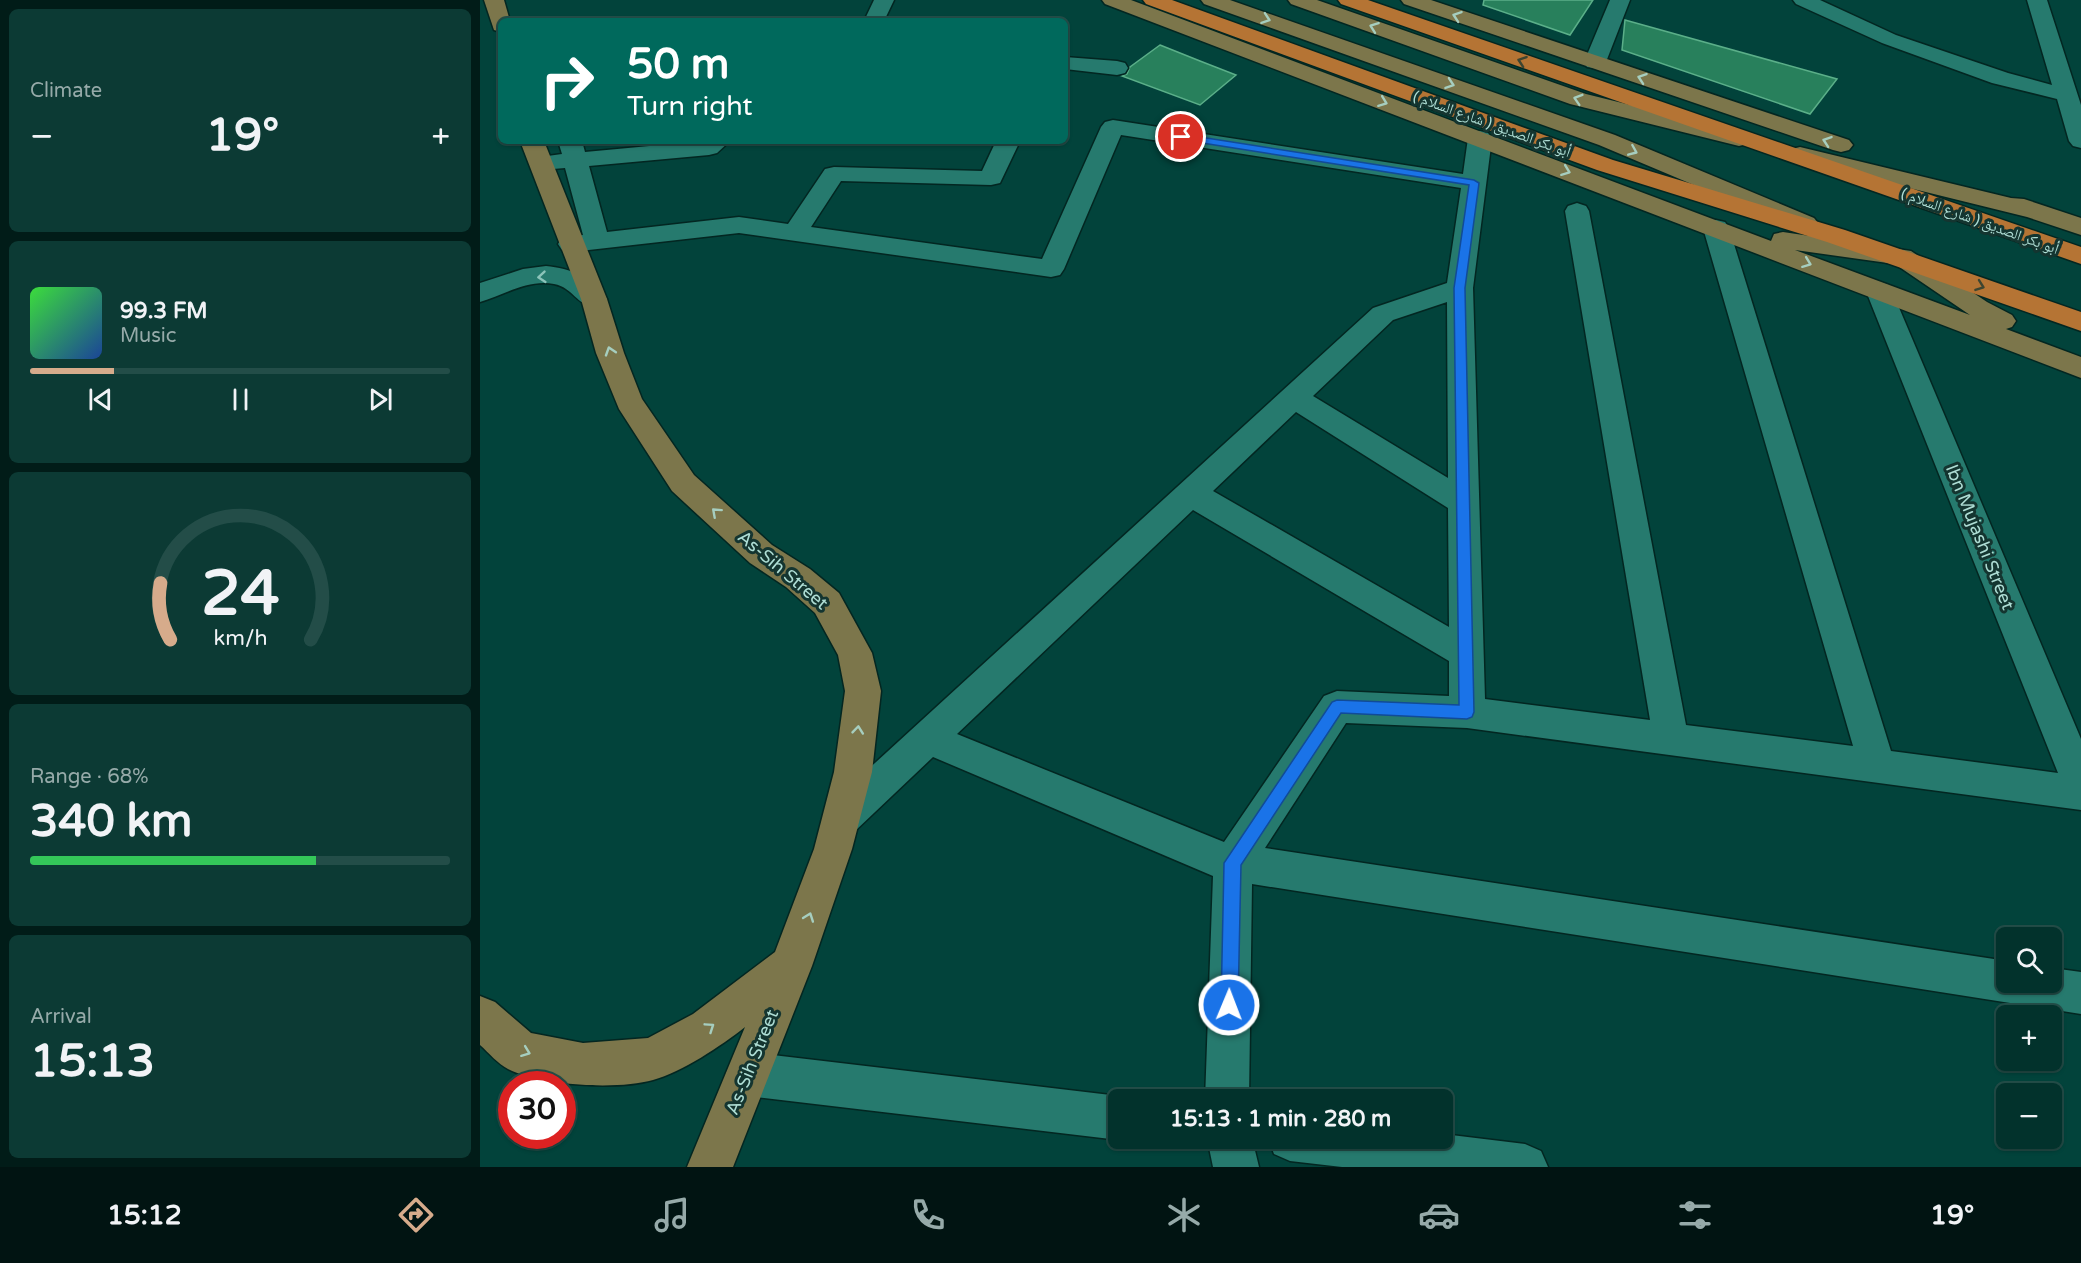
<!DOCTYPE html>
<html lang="en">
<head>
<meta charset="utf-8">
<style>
	:root { --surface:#02322c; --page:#0c3a34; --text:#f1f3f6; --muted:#96aaa9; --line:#234d48; --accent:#d6ab8b }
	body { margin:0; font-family:"Varela Round","Noto Naskh Arabic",sans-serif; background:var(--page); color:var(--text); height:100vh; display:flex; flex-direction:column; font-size:22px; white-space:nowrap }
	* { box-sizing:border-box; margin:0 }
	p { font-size:20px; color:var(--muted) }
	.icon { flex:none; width:33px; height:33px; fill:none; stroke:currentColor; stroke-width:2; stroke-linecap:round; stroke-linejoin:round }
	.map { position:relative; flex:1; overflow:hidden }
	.panel { display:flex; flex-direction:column; gap:9px; padding:9px; background:#011c18; width:480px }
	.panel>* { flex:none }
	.guide { position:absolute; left:18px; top:18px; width:570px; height:126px; border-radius:9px; box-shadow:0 2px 4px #0004,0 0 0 2px var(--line); background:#00695c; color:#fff; overflow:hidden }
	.tools { position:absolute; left:1516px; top:927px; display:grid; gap:12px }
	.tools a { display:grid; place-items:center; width:66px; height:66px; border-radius:9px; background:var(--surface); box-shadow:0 2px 4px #0004,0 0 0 2px var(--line); font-size:30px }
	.speed { position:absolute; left:18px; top:1071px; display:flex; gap:12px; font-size:30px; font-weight:700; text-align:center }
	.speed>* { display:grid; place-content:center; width:78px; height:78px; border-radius:50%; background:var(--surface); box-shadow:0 2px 4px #0004,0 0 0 2px var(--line); line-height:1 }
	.speed .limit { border:9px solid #d22; background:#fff; color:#111 }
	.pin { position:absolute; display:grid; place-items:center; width:51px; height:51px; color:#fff; margin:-26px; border:3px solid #fff; border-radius:50%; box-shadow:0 2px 6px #0007 }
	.me { position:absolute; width:66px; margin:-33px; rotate:1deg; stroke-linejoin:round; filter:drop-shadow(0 0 4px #0008) }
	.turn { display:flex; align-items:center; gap:21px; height:126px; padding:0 30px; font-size:27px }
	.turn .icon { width:78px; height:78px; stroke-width:2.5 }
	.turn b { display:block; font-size:42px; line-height:51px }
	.big { font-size:45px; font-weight:800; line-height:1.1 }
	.panel .card { flex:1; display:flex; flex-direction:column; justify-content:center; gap:9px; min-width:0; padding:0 21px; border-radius:9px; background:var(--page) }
	.panel .dial { align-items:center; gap:0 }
	.dial svg { height:156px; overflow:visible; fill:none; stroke:var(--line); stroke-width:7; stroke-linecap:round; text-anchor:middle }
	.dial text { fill:var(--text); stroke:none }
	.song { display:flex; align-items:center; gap:18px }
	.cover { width:72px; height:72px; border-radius:9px; background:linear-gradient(135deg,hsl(120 70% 55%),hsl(220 70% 35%)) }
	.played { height:6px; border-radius:3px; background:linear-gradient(90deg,var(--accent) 20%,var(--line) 20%) }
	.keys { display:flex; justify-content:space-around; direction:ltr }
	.heat { display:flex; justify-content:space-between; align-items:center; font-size:33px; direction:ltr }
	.charge { height:9px; border-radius:4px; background:linear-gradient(90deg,#34c759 68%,var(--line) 0) }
	.trip { position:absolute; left:628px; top:1089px; width:345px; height:60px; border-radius:9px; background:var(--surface); box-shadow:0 2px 4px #0004,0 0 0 2px var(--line); font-weight:800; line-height:60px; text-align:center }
	.menu { display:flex; height:96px; justify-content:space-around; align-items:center; background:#011412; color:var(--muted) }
	.menu .icon { width:42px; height:42px }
	.menu .active { color:var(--accent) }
	.menu b { font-size:27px; color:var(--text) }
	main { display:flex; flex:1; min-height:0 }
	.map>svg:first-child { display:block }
	.building { fill:#28805c; stroke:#5baf89; stroke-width:1.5 }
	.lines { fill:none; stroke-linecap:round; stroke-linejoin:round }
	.minor-casing { stroke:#032621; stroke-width:3 }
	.major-casing { stroke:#032621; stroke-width:3 }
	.highway-casing { stroke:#032621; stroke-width:3 }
	.minor { fill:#267a6e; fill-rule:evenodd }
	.major { fill:#7c764b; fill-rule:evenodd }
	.highway { fill:#b57434; fill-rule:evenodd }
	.oneway { stroke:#a6cebf }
	.oneway2 { stroke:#3c4531 }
	.oneway3 { stroke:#8cc4ba }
	.route { fill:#1a73e8; stroke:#114b97; stroke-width:1.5 }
	.labels { text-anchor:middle; stroke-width:6; stroke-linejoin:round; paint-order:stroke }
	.far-street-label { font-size:15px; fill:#aeddd4; stroke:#143530 }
	.street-label { font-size:18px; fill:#aeddd4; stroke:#143530 }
</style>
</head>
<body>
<main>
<section class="panel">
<div class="card"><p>Climate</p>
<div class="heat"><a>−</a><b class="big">19°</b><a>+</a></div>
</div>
<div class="card">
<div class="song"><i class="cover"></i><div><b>99.3 FM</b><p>Music</p></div></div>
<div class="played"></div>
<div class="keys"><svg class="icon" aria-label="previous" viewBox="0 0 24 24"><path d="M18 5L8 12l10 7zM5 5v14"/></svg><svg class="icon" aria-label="pause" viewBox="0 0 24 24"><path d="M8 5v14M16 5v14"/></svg><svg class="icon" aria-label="next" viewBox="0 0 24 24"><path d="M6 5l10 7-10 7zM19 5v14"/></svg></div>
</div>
<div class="card dial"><svg viewBox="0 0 100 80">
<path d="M14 69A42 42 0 1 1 86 69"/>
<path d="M14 69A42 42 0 0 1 9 40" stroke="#d6ab8b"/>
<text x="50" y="56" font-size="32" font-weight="700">24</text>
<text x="50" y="72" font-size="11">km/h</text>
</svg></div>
<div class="card"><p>Range · 68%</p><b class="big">340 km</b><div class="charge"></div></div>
<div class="card"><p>Arrival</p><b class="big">15:13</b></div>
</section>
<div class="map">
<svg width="1601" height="1167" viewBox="0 0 1601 1167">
	<rect width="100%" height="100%" fill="#02433b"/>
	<path class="building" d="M 1004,0 L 1113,0 L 1090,35 L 1003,5 Z
		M 1145,20 L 1357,79 L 1330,114 L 1142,50 Z
		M 680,45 L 720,61 L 756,75 L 720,105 L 642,76 L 647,74 L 650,67 Z"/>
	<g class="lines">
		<defs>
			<path id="minor" d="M 394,0 L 414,0 L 404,21 L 384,21 Z
				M 1130,0 L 1150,0 L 1126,62 L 1123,67 L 1115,68 L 1107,67 L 1104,62 Z
				M 1313,0 L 1340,0 L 1416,35 L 1528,73 L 1572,85 L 1547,0 L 1567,0 L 1601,105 L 1601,148 L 1593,146 L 1589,141 L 1577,99 L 1512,83 L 1402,43 L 1316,4 Z
				M 585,57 L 637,61 L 645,63 L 648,68 L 645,73 L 637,75 L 585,69 Z
				M 633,120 L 983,174 L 988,138 L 992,133 L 1000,131 L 1008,133 L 1012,138 L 993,288 L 1005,699 L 1170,720 L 1085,211 L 1088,206 L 1097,203 L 1106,206 L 1109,211 L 1206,725 L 1373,746 L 1223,228 L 1227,222 L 1236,220 L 1245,222 L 1249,228 L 1411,751 L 1578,773 L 1386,291 L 1390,285 L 1399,282 L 1408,285 L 1412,291 L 1601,739 L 1601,810 L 987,728 L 866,723 L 785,848 L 1527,961 L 1527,982 L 1572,982 L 1572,968 L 1601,972 L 1601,1014 L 772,884 L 769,1100 L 725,1100 L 733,876 L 453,757 L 375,831 L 362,836 L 349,831 L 343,818 L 349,805 L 893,308 L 967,283 L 981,188 L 641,135 L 584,269 L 580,275 L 571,277 L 259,233 L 91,252 L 82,250 L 78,244 L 82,238 L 103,235 L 85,168 L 61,170 L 53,168 L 49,163 L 53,158 L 82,154 L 78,141 L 102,141 L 105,152 L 223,141 L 250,141 L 237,153 L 229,155 L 109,166 L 127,232 L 259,217 L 308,224 L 345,169 L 354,167 L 502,171 L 516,141 L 540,141 L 520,183 L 511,185 L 361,181 L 331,227 L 562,259 L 621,127 L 625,122 ZM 967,302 L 968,478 L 833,396 L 913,320 ZM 816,412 L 968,508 L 969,627 L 733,491 ZM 713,510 L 969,661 L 969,696 L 857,691 L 844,696 L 744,842 L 477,734 Z
				M 66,266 C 90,268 114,278 127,299 L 123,305 C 98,312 96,288 74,284 C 48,279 24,295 0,302 L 0,283 L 43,269 Z
				M 268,1052 L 639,1096 L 648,1100 L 639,1100 L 639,1138 L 643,1138 L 639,1140 L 268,1096 L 253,1089 L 246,1074 L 253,1059 Z
				M 963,1134 L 1045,1144 L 1061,1151 L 1068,1167 L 862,1167 L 810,1161 L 794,1154 L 788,1138 L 963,1138 Z
				M 727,1138 L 772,1138 L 779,1167 L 733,1167 Z"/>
			<path id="major" d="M 4,0 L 24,0 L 30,21 L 21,21 L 21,32 L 14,30 Z
				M 622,0 L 651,0 L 1291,241 L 1294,234 L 1303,232 L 1431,251 L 1507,302 L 1532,315 L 1536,321 L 1532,327 L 1526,329 L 1601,357 L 1601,378 L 625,4 ZM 1315,250 L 1415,264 L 1490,315 Z
				M 721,0 L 750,0 L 1135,135 L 1334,218 L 1338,223 L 1334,228 L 1325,231 L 1316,228 L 1119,145 L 724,4 Z
				M 808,0 L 837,0 L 1106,94 L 1267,134 L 1271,139 L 1267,144 L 1259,146 L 1090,104 L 811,4 Z
				M 921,0 L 951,0 L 1369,140 L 1373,145 L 1369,150 L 1361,152 L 1353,150 L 924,4 Z
				M 40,141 L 64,141 L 127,299 L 144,353 L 162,399 L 214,475 L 292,545 L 330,569 L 359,593 L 392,653 L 401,691 L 392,772 L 372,849 L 332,966 L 253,1167 L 207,1167 L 265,1027 C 241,1046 202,1072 173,1080 C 138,1090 61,1086 28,1069 C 18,1064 9,1053 0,1045 L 0,996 L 15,1002 L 51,1033 L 103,1043 L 168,1038 L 213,1014 L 295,952 L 334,849 L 354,772 L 365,691 L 358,655 L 335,613 L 306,587 L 270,563 L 192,491 L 139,409 L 116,353 L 101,299 Z
				M 1320,147 L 1531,198 L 1544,199 L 1601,218 L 1601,235 L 1547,217 L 1312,159 L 1308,154 L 1312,149 Z"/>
			<path id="highway" d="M 663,0 L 692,0 L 1133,160 L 1365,230 L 1601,312 L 1601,331 L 1347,242 L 1117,170 L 666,4 Z
				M 858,0 L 888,0 L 1601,247 L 1601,264 L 861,4 Z"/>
		</defs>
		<use href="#minor" class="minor-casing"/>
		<use href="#major" class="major-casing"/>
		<use href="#highway" class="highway-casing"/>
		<use href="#minor" class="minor"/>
		<use href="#major" class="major"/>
		<use href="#highway" class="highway"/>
	</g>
	<defs><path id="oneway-chevron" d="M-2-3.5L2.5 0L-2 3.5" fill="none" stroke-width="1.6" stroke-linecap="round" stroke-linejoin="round" transform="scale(1.5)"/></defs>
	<g class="oneway">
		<use href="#oneway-chevron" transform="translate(977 16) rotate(-161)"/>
		<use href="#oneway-chevron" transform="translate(786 19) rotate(19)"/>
		<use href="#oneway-chevron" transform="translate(894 27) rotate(-160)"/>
		<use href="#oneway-chevron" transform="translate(1162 78) rotate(-161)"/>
		<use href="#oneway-chevron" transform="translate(970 84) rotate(19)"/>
		<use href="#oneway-chevron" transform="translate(1098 99) rotate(-163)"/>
		<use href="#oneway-chevron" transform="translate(903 102) rotate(21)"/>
		<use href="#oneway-chevron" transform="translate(1347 141) rotate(-161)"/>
		<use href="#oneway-chevron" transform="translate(1153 151) rotate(23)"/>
		<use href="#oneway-chevron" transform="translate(1086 171) rotate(21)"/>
		<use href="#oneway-chevron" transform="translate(1327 263) rotate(21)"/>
		<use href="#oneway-chevron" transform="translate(130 351) rotate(-108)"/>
		<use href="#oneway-chevron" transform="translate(236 512) rotate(-138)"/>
		<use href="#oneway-chevron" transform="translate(378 730) rotate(-84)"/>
		<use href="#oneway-chevron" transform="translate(329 917) rotate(-70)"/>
		<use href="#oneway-chevron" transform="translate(230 1027) rotate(-34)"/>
		<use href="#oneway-chevron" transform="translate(46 1052) rotate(21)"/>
	</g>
	<g class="oneway2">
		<use href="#oneway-chevron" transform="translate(1042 61) rotate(-161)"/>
		<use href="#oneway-chevron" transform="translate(1500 286) rotate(20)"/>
	</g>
	<use class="oneway3" href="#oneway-chevron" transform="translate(62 277) rotate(175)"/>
	<path class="route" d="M 701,134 L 994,180 L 999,183 L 985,288 L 994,712 L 992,717 L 987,719 L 861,713 L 761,865 L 758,1005 L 756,1011 L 749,1014 L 743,1011 L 741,1005 L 744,863 L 852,702 L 857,700 L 979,705 L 974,288 L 989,185 L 697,139 L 697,135 Z"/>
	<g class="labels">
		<g class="far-street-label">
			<text transform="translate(1012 124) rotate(20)" y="5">( شارع السلام ) أبو بكر الصديق</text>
			<text transform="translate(1500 221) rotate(20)" y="5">( شارع السلام ) أبو بكر الصديق</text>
		</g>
		<g class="street-label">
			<text transform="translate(1500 537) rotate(68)" y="6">Ibn Mujashi Street</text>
			<text transform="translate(303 570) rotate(40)" y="6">As-Sih Street</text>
			<text transform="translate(272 1062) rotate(-68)" y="6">As-Sih Street</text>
		</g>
	</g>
</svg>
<div class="tools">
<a><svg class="icon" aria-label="search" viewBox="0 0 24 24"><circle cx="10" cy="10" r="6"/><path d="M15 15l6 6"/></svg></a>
<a>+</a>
<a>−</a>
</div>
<div class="speed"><div class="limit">30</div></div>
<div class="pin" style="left:701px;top:137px;background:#d93025"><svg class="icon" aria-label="arrive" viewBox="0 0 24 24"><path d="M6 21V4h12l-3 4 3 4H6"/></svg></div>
<svg class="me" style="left:749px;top:1005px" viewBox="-20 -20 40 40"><circle r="17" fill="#1a73e8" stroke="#fff" stroke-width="3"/><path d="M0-11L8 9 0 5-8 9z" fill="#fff"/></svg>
<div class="trip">15:13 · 1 min · 280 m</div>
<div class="guide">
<div class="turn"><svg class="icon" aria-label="right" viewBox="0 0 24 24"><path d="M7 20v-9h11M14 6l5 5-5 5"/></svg><div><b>50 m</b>Turn right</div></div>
</div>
</div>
</main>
<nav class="menu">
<b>15:12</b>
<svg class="icon active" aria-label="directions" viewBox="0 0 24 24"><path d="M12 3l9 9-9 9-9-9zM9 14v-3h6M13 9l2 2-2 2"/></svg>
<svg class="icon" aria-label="music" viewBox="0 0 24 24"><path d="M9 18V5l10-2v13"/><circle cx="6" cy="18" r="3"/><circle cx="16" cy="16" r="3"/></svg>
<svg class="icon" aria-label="phone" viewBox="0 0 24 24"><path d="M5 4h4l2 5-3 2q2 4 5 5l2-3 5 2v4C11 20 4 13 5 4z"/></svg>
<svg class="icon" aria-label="climate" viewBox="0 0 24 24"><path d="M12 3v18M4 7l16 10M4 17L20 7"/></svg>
<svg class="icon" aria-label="car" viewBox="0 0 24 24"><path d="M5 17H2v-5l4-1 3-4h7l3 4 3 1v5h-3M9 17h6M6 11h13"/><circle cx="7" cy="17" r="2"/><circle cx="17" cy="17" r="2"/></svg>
<svg class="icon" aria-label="filters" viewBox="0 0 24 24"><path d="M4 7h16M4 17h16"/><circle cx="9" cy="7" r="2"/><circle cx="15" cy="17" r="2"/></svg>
<b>19°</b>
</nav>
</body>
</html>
